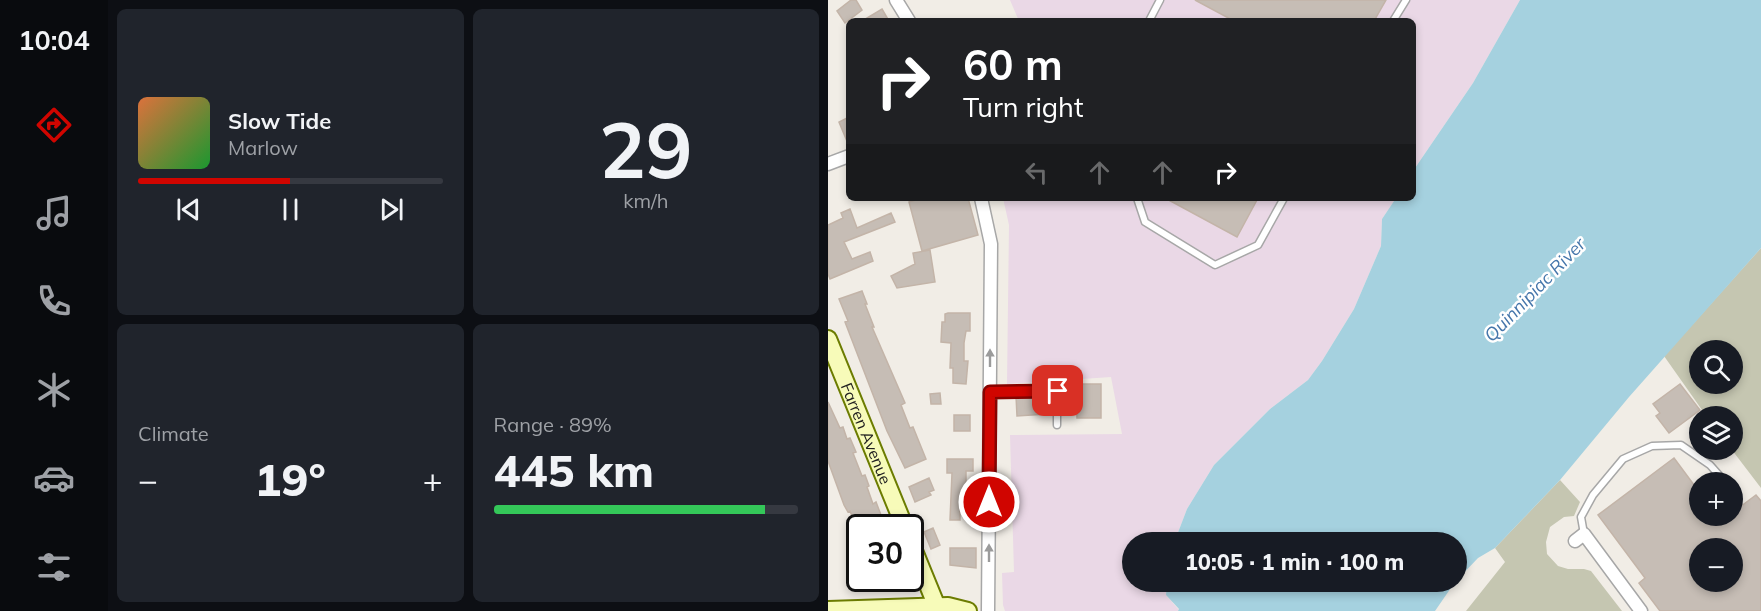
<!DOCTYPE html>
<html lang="en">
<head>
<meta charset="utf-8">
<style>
	:root { --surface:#171b24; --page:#20242c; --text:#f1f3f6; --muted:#9ea1a6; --line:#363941; --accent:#d00500 }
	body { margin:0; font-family:Mulish,sans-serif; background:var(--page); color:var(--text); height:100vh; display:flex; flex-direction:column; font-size:22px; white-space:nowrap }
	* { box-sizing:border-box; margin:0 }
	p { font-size:20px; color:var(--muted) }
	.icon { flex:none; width:33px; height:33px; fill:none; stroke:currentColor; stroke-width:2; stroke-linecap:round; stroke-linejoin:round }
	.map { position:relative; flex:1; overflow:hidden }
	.side { display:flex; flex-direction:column; gap:9px; padding:9px; background:#0d0f14; width:720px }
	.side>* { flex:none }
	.hud { position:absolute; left:18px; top:18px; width:570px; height:183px; border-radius:9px; box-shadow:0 3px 9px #0003; background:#202124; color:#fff; overflow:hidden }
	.buttons { position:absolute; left:861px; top:340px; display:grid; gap:12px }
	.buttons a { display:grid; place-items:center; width:54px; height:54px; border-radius:50%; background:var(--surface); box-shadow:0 3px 9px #0003; font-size:30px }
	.speed { position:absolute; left:18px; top:514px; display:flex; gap:12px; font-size:30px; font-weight:700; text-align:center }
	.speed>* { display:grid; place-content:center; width:78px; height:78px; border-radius:50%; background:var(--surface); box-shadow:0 3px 9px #0003; line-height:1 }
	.speed .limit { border:3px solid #111; border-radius:9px; background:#fff; color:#111 }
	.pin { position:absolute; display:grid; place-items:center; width:51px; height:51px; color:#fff; margin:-26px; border-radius:12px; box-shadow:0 3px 9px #0006 }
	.me { position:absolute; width:66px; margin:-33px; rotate:0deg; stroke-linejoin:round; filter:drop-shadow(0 0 4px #0008) }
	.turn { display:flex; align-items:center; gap:21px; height:126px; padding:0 18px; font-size:27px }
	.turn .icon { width:78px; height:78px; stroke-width:2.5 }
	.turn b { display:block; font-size:42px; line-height:51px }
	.lanes { display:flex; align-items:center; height:57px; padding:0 18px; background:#0003; justify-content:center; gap:30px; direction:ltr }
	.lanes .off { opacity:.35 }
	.big { font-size:45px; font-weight:800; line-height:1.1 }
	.side .card { flex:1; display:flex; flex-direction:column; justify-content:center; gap:9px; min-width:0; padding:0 21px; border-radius:9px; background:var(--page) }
	.side .dial { align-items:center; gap:0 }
	.dial b { font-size:78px; line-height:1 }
	.song { display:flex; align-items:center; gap:18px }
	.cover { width:72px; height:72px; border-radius:9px; background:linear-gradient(135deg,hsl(20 70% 55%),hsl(130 70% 35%)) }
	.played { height:6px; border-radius:3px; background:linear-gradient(90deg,var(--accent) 50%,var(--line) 50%) }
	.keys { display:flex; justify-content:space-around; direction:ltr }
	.heat { display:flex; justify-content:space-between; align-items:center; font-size:33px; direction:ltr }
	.charge { height:9px; border-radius:4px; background:linear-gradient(90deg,#34c759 89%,var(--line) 0) }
	.side .tiles { flex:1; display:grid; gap:9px; grid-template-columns:repeat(2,1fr) }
	.trip { position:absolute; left:294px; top:532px; width:345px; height:60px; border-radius:30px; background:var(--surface); box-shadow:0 3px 9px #0003; font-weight:800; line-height:60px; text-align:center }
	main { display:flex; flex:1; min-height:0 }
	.tab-bar { display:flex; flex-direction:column; width:108px; justify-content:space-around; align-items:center; background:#090b0e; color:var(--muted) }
	.tab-bar .icon { width:42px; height:42px }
	.tab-bar .selected { color:var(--accent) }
	.tab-bar b { font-size:27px; color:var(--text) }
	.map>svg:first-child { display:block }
	.industrial { fill:#ead8e6 }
	.construction { fill:#c5c6b1; fill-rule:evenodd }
	.water { fill:#a5d1df }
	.building { fill:#c6bdb5; stroke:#c3b4a8; stroke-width:1.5; fill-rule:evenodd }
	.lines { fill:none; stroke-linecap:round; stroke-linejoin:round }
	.service-casing { stroke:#a7a7a7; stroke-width:9 }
	.minor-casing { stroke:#a7a7a7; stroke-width:15 }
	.secondary-casing { stroke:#6c7c01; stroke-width:20 }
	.service { stroke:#fff; stroke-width:6 }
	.minor { stroke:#fff; stroke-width:12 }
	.secondary { stroke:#f7fbb9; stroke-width:16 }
	.oneway { fill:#9b9b9b }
	.route-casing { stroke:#870300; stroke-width:15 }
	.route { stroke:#d00500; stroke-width:10 }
	.labels { text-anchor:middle; stroke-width:5; stroke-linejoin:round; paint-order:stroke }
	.street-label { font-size:16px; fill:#202020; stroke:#fff }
	.water-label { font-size:18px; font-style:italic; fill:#4576ab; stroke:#fff }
</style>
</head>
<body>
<main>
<nav class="tab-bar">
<b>10:04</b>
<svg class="icon selected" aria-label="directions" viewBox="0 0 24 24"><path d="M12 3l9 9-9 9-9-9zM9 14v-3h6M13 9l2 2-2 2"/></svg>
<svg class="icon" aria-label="music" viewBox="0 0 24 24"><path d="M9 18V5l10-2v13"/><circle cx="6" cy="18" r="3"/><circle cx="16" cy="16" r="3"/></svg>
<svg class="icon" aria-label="phone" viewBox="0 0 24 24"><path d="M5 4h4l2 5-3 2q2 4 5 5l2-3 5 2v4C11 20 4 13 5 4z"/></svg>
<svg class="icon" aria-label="climate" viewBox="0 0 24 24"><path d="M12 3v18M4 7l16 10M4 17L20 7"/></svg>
<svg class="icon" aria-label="car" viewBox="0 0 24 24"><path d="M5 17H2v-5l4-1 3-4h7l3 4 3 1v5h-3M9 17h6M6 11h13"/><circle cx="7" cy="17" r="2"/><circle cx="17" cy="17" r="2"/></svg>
<svg class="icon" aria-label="filters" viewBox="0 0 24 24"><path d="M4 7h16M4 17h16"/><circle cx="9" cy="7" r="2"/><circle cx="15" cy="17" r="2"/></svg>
</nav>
<section class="side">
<div class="tiles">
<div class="card">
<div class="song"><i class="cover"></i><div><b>Slow Tide</b><p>Marlow</p></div></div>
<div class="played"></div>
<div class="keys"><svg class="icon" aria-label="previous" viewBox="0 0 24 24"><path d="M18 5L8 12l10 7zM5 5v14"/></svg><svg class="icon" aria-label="pause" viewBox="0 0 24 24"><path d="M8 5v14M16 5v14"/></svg><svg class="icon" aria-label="next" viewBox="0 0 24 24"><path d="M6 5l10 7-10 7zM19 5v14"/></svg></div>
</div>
<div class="card dial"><b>29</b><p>km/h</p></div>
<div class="card"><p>Climate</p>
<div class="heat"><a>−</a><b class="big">19°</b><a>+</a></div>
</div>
<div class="card"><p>Range · 89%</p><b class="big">445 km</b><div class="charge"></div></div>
</div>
</section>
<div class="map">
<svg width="933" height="611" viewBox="0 0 933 611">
	<rect width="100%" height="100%" fill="#f1ede6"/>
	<path class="industrial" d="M 182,0 L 692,0 L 645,83 L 585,171 L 585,21 L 191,21 Z
		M 175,198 L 568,198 L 554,219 L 553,246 L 526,309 L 494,361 L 480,380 L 442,409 L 386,465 L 359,509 L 346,543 L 304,543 L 304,582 L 339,582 L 338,595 L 351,610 L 350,611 L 177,611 L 175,605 L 174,573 L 186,572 L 182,435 L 294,434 L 283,377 L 179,384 L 181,225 Z"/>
	<path class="construction" d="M 933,248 L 933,488 L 904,450 L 904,417 L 879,417 L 836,356 ZM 872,351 L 904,351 L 904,384 L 872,384 Z
		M 732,480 L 752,502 L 746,516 L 736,517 L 722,527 L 718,542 L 719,554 L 730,566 L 740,569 L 756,569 L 763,571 L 794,611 L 638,611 L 677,562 L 667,548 Z"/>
	<path class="water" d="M 692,0 L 933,0 L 933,248 L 801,397 L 732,480 L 667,548 L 650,558 L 629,580 L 628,543 L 346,543 L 359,509 L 386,465 L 442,409 L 480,380 L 494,361 L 526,309 L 553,246 L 554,219 L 568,198 L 585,198 L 585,171 L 645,83 Z
		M 339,582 L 627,582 L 607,611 L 350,611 L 351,609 L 338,595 Z"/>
	<path class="building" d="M 23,0 L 28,0 L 34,10 L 17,23 L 9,11 Z
		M 367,0 L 558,0 L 546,21 L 406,21 Z
		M 54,9 L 61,21 L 34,21 Z
		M 21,117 L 21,146 L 11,122 Z
		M 94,198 L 140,198 L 150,235 L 94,251 L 81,202 Z
		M 337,198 L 430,198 L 409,237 Z
		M 22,209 L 29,228 L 63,213 L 67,222 L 16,242 L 24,259 L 42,252 L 45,261 L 2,279 L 0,274 L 0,225 L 15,218 L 13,213 Z
		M 102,250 L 107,282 L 69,288 L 63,276 L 87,264 L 85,253 Z
		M 34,291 L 39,304 L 37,304 L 46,327 L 44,327 L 77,403 L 73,405 L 82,428 L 85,427 L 98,459 L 77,468 L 59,431 L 17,322 L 20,321 L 11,299 Z
		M 120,313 L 142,313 L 142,331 L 138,331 L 136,343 L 136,361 L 140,361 L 138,384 L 125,383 L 125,368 L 122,368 L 123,343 L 113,342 L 114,322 L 117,322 L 117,314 Z
		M 248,384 L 273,384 L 273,418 L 249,418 Z
		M 852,384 L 872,410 L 841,433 L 828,416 L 832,413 L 825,404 Z
		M 112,393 L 113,404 L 103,404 L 102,394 Z
		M 188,396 L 217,396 L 219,414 L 189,416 Z
		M 0,402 L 12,428 L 15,427 L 19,439 L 22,438 L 28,452 L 25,453 L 34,476 L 37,475 L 41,486 L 39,487 L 45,504 L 48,502 L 56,523 L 53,525 L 55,528 L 32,528 L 30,523 L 27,524 L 22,511 L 20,512 L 16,505 L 0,461 Z
		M 126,415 L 142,415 L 142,431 L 126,431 Z
		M 846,458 L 872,493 L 872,516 L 889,516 L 893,521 L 900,516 L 904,516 L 904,513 L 928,495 L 933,501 L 933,611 L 832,611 L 811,583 L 817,578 L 770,515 ZM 872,549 L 904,549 L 904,582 L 872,582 Z
		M 119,459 L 145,459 L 145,471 L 138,471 L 138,500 L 137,504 L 132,504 L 132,520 L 122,520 L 124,473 L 119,473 Z
		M 101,478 L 106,490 L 101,492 L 103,495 L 87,502 L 81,487 Z
		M 105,528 L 112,545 L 103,549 L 96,532 Z
		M 122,548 L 148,548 L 148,568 L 122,565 Z
		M 55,579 L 80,579 L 81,590 L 56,591 Z"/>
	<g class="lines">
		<defs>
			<path id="service" d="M 321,21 L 332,0
				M 565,21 L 578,0
				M 309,198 L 317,222 L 387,265 L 430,245 L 456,198
				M 162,391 L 229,391 L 229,425
				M 756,534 L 753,517 L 765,495 L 795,459 L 824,446 L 853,445 L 882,465 L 898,483"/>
			<path id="minor" d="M 68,0 L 81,21
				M 0,164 L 21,156
				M 153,198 L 163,244 L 160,611
				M 747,541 L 756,534 L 813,611"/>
			<g id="secondary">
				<path id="s1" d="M 0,339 L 77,528"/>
				<path d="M 82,541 L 109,607"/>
				<path d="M 0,610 L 120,606 L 140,611"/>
			</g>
		</defs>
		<use href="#service" class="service-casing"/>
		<use href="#minor" class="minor-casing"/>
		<use href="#secondary" class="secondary-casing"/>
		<use href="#service" class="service"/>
		<use href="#minor" class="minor"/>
		<use href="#secondary" class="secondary"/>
	</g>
	<defs><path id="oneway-solid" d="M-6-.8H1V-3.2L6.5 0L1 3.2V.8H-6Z" transform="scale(1.5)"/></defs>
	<g class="oneway">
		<use href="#oneway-solid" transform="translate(162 358) rotate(-90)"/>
		<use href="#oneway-solid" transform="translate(161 553) rotate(-90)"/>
	</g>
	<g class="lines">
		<defs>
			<path id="route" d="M 161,502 L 162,392 L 230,391"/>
		</defs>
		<use href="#route" class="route-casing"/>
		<use href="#route" class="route"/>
	</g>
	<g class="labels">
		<g class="street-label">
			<text dy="6" stroke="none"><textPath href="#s1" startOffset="102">Farren Avenue</textPath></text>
		</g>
		<g class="water-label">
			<text transform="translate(707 290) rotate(-46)" y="6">Quinnipiac River</text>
		</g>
	</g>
</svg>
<div class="buttons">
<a><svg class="icon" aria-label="search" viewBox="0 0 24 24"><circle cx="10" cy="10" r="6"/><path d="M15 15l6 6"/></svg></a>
<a><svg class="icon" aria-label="layers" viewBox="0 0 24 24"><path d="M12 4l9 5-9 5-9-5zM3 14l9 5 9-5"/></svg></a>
<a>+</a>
<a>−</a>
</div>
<div class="speed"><div class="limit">30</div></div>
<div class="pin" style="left:230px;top:391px;background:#d93025"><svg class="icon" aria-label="arrive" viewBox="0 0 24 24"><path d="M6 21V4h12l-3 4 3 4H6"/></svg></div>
<svg class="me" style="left:161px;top:502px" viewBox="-20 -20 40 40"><circle r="17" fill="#d00500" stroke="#fff" stroke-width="3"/><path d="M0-11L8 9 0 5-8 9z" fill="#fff"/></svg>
<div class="trip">10:05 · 1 min · 100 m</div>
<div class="hud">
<div class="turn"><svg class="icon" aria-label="right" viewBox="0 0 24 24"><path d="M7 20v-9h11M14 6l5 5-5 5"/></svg><div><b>60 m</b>Turn right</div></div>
<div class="lanes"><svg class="icon off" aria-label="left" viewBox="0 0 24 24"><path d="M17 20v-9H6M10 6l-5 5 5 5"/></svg><svg class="icon off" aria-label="ahead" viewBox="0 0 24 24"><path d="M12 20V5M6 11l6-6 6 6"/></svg><svg class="icon off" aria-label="ahead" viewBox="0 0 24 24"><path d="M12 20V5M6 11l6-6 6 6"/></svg><svg class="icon" aria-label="right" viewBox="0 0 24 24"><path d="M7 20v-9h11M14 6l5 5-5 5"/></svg></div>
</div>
</div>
</main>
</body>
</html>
